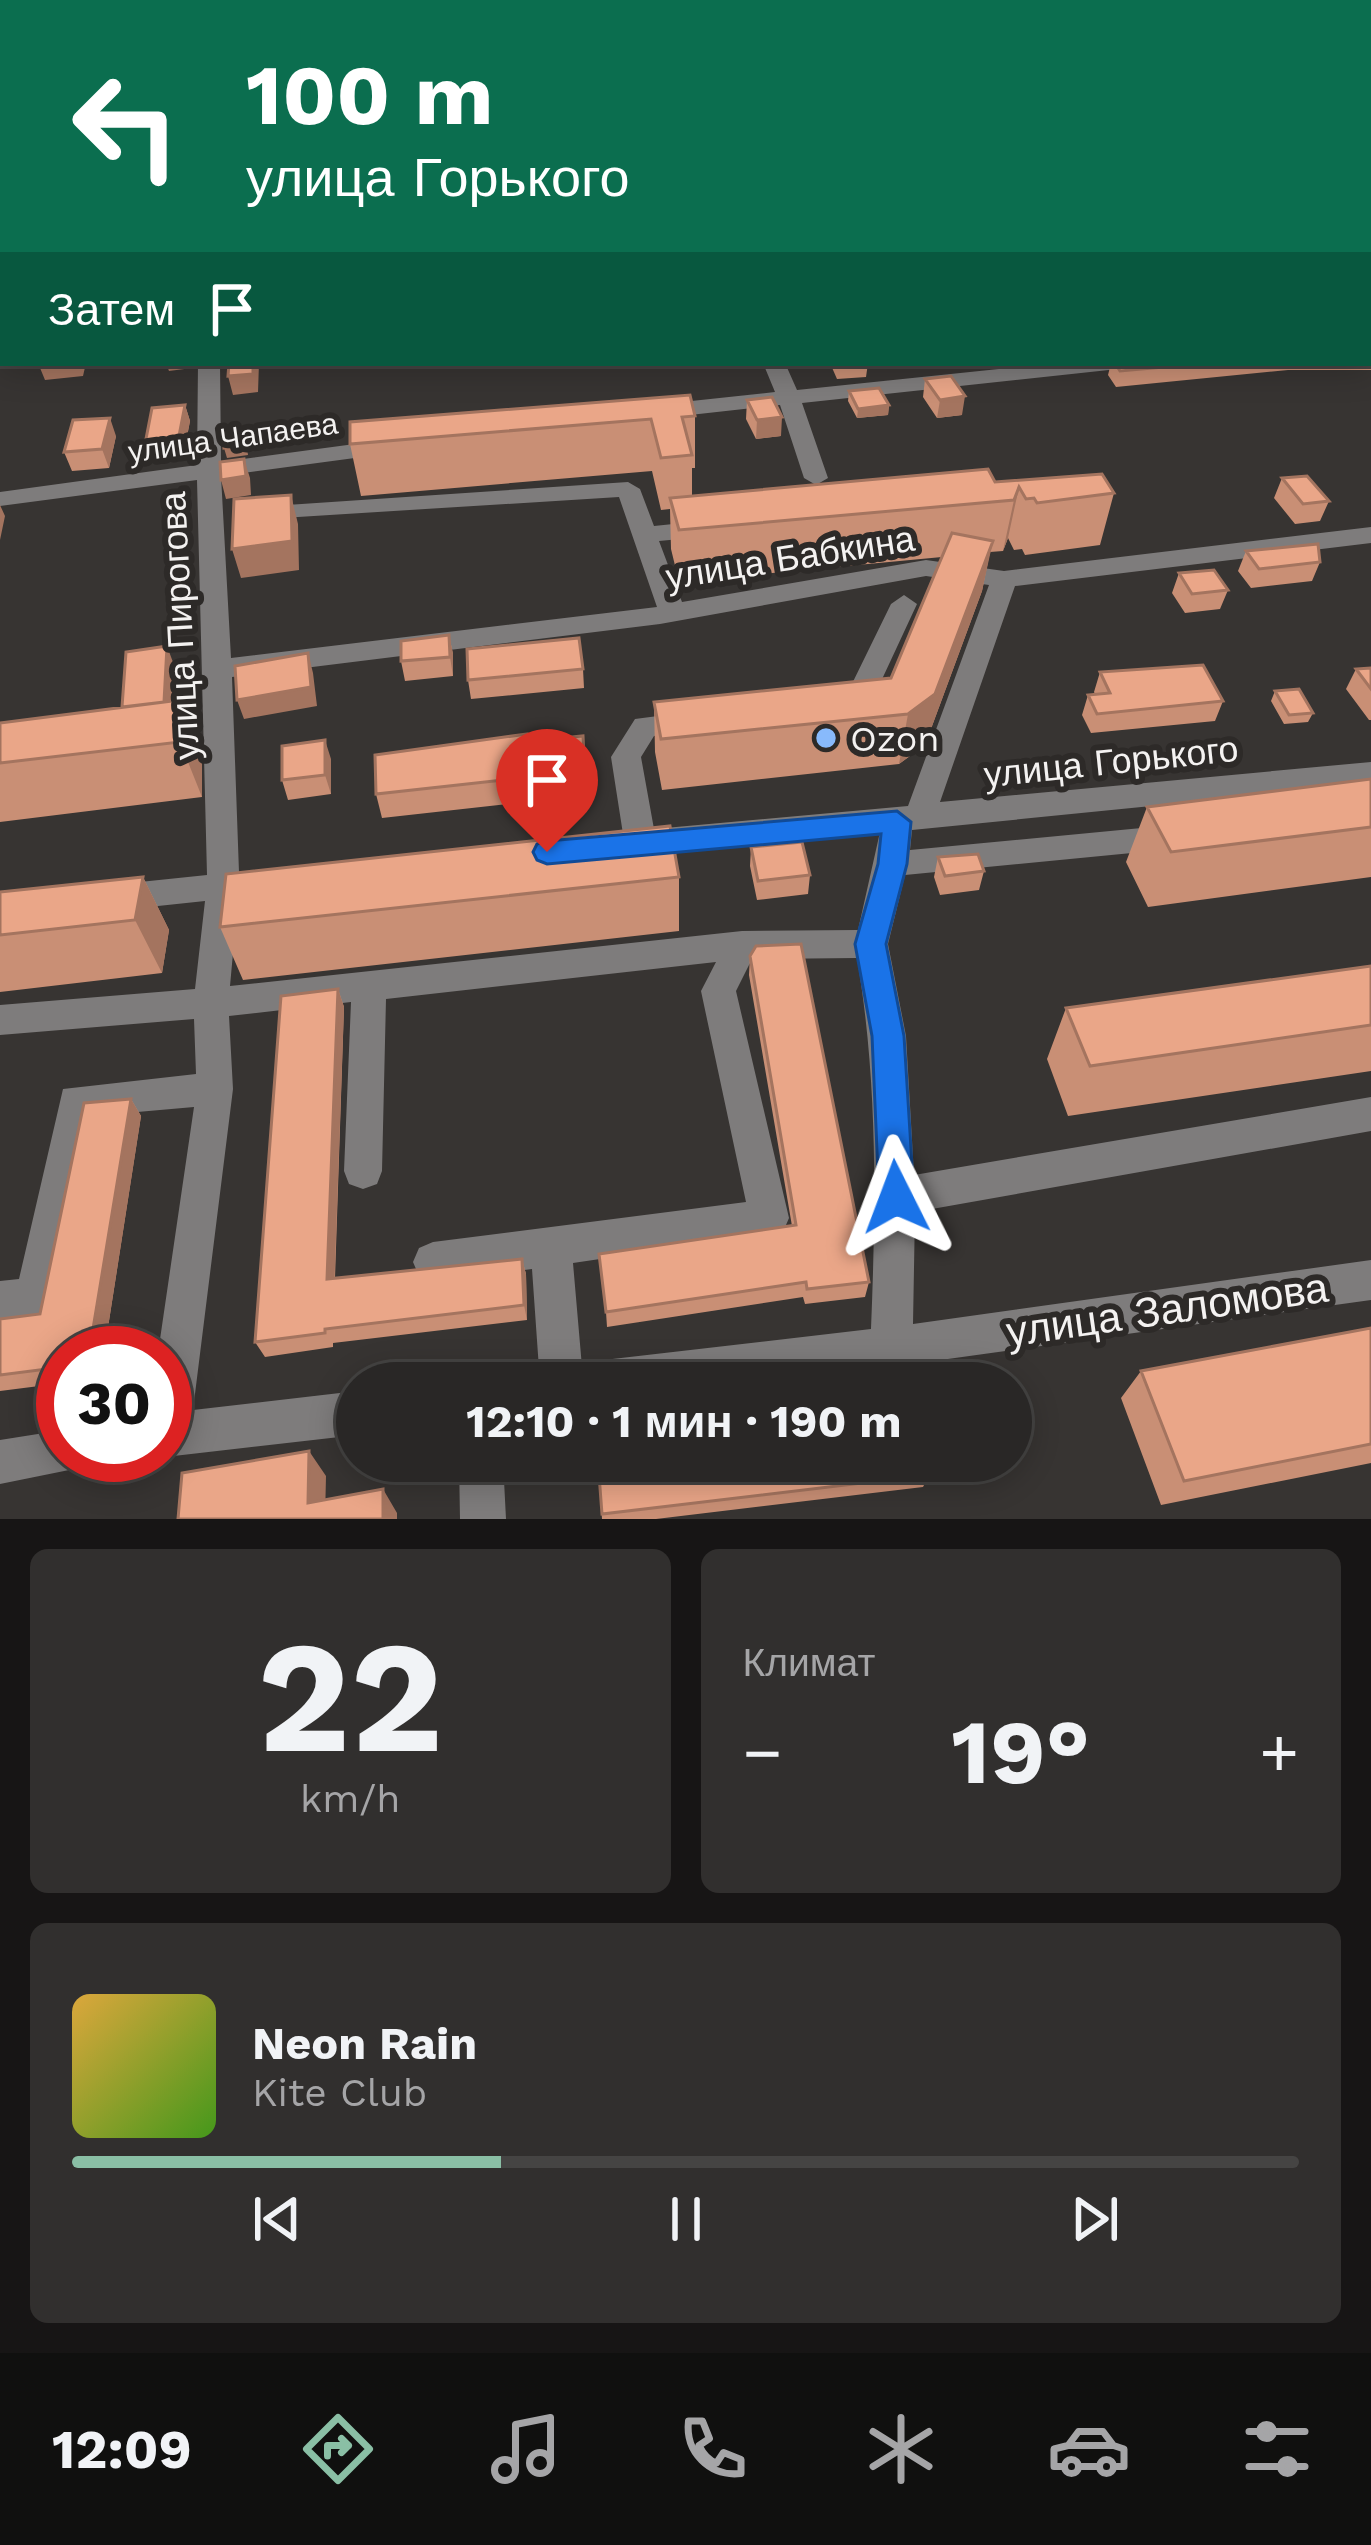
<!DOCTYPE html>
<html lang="ru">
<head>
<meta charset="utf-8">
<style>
	:root { --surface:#292726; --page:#312f2e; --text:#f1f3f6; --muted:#a5a5a7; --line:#454443; --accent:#8abfa5 }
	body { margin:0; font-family:"Work Sans",sans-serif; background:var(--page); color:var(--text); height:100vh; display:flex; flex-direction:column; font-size:45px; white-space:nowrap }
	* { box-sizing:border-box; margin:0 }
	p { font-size:39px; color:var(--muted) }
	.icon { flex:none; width:66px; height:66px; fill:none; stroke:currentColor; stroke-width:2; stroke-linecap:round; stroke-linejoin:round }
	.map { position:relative; height:1519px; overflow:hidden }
	.panel { display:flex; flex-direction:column; gap:30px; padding:30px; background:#171515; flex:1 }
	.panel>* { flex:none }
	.banner { position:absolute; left:0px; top:0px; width:1371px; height:366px; box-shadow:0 6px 30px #0003,0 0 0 3px var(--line); background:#0b6e4f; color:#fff; overflow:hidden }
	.speed { position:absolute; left:36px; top:1326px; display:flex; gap:24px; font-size:60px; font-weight:700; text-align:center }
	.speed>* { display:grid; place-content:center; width:156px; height:156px; border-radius:50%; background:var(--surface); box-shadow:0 6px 30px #0003,0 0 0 3px var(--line); line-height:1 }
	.speed .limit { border:18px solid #d22; background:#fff; color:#111 }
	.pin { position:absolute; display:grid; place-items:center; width:102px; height:102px; color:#fff; margin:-123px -51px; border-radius:50% 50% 50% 0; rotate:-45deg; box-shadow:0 0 12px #0007 }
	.pin .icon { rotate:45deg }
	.me { position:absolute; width:132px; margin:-66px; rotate:357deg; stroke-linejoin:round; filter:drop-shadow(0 0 9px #0008) }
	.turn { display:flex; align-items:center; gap:42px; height:252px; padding:0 48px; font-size:54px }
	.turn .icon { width:156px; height:156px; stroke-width:2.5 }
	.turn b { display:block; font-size:84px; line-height:102px }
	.then { display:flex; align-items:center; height:114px; padding:0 48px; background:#0003; gap:24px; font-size:45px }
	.big { font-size:90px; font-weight:700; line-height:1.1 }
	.panel .widget { flex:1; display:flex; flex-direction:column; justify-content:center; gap:18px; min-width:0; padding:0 42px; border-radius:18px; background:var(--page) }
	.panel .dial { align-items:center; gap:0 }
	.dial b { font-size:156px; line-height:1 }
	.song { display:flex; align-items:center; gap:36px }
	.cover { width:144px; height:144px; border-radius:18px; background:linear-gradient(135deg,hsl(40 70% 55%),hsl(100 70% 35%)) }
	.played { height:12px; border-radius:6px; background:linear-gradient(90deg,var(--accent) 35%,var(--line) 35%) }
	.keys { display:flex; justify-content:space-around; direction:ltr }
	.heat { display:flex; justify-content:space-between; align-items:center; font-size:66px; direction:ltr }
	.panel .tiles { flex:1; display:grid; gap:30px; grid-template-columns:1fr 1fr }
	.widget:last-child { grid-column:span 2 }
	.trip { position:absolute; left:336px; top:1362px; width:696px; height:120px; border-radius:60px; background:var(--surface); box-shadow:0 6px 30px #0003,0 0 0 3px var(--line); font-weight:700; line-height:120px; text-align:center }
	.dock { display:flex; height:192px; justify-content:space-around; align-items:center; background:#10100f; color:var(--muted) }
	.dock .icon { width:84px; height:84px }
	.dock .current { color:var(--accent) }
	.dock b { font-size:54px; color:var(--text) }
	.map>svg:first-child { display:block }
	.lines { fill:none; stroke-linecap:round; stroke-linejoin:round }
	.minor { fill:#7e7c7c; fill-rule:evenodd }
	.wall { fill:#c98f75 }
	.shaded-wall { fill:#a4745f }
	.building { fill:#eaa688; stroke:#a4745f; stroke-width:3 }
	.route { fill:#1a73e8; stroke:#114b97; stroke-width:3 }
	.poi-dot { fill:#88bafc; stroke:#2d2a28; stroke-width:4.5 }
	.labels { text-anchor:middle; stroke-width:12; stroke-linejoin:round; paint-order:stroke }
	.far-street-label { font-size:30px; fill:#f4f2f1; stroke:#2d2a28 }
	.street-label { font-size:36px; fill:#f4f2f1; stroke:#2d2a28 }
	.poi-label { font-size:36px; fill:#f4f2f1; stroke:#2d2a28; text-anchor:start }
	.near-street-label { font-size:42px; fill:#f4f2f1; stroke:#2d2a28 }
</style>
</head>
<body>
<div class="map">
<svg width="1371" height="1519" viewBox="0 0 1371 1519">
	<rect width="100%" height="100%" fill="#373432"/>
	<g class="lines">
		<path class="minor" d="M 184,0 L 198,0 L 198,3 L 184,3 Z
			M 586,0 L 631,0 L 584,3 Z
			M 1168,0 L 1185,0 L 1187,3 L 1170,3 Z
			M 1368,22 L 1371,22 L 1371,32 L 1368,32 Z
			M 1368,55 L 1371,56 L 1371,67 L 1368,66 Z
			M 1368,87 L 1371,87 L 1371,97 L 1368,97 Z
			M 0,95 L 3,95 L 3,105 L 0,105 Z
			M 0,184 L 3,184 L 3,194 L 0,194 Z
			M 0,230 L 3,230 L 3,242 L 0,242 Z
			M 1368,313 L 1371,314 L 1371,328 L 1368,327 Z
			M 0,354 L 3,363 L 11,365 L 0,367 Z
			M 198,363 L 220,363 L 221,462 L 392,439 L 404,446 L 392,453 L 221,476 L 231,658 L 657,607 L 619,497 L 248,520 L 245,515 L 257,507 L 628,482 L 640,489 L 654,526 L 712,520 L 725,528 L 712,536 L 659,541 L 682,602 L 926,560 L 1004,571 L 1371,527 L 1371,543 L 1015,586 L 940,802 L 1371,762 L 1371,784 L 912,830 L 910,850 L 1173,825 L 1184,828 L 1189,837 L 1184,846 L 1173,849 L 905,875 L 888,944 L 906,1036 L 914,1175 L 1371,1097 L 1371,1131 L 915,1212 L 913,1324 L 1371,1260 L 1371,1300 L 775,1383 L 540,1383 L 532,1269 L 433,1282 L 419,1276 L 413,1262 L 419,1248 L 433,1242 L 746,1202 L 701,991 L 716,962 L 386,999 L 382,1171 L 377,1184 L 363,1189 L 349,1184 L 344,1171 L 351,1002 L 229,1016 L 233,1089 L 193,1410 L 357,1391 L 357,1435 L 165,1457 L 160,1455 L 165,1455 L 165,1353 L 158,1353 L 194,1107 L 92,1116 L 51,1312 L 0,1323 L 0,1281 L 19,1279 L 63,1089 L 196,1074 L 194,1019 L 0,1035 L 0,1005 L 195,989 L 205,901 L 111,911 L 99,907 L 95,898 L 99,889 L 111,885 L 207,875 L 197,480 L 0,506 L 0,492 L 197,465 ZM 926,576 L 989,585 L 908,806 L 654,829 L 641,757 L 654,736 L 706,728 L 711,721 L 706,714 L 696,711 L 635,719 L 611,757 L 623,834 L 614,844 L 619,853 L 630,856 L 880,832 L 858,930 L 742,931 L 230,986 L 238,898 L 278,891 L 282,882 L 278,873 L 239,872 L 232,677 L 660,624 ZM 857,958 C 878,1082 876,1204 871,1329 L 595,1361 L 582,1367 L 573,1263 L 783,1232 L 789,1218 L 736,991 L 752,959 Z
			M 763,363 L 785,363 L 797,390 L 1056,363 L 1129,363 L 1118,369 L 802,403 L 828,478 L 816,485 L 804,478 L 780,405 L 654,419 L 643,412 L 654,405 L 775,392 Z
			M 904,595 L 917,604 L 870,705 L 856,715 L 835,713 L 831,706 L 835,699 L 846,696 L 891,604 Z
			M 63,1430 L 63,1455 L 84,1455 L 79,1468 L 0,1484 L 0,1440 Z
			M 459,1461 L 503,1461 L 506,1519 L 460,1519 Z"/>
	</g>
	<path class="wall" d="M 1368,140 L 1371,142 L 1371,236 L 1368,236 Z
		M 1368,344 L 1371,347 L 1371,370 L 1288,370 L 1116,387 L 1108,375 L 1111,363 L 1368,363 Z
		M 830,363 L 868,363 L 866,377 L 837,379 Z
		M 925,379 L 962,415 L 937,418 L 923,397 Z
		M 849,391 L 889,405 L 888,415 L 857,418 L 848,401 Z
		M 747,400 L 781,436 L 756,439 L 746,419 Z
		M 185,405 L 190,421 L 183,457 L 150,460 L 145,444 Z
		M 695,416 L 695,468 L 692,468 L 692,496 L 995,482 L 1114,493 L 1100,545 L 1025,555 L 1022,549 L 1014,550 L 1008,538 L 1003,551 L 990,552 L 982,591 L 925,745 L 899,764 L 662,790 L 655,752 L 654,702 L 891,678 L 942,557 L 679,582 L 671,549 L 670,509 L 661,510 L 652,471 L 361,496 L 350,444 Z
		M 116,436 L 109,468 L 72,471 L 64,452 Z
		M 1282,478 L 1329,501 L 1320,521 L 1295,524 L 1274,498 Z
		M 1246,551 L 1320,562 L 1312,581 L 1251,588 L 1238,571 Z
		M 1179,573 L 1228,590 L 1220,609 L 1185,613 L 1172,593 Z
		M 449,635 L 453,654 L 453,676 L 405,681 L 401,661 Z
		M 174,665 L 173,701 L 180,700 L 202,755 L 202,797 L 0,822 L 0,723 L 122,707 Z
		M 1371,668 L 1371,720 L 1369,720 L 1346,689 L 1356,669 Z
		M 583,669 L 584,688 L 471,699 L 468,680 Z
		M 1100,672 L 1223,701 L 1215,721 L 1091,733 L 1082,715 L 1088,695 L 1095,694 L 1094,692 Z
		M 1275,691 L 1313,713 L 1308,722 L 1284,724 L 1271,701 Z
		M 583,736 L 587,795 L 382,818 L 376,794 L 527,741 Z
		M 331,759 L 331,794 L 288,800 L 282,780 Z
		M 1371,779 L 1371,877 L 1148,907 L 1126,862 L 1147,807 Z
		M 751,847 L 810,875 L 808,894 L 757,900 L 750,866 Z
		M 938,857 L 984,871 L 979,890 L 940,895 L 934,877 Z
		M 143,877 L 169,930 L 162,973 L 0,992 L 0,892 Z
		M 679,877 L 679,931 L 243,980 L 220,927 Z
		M 750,956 L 869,1282 L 865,1297 L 805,1304 L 803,1297 L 607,1327 L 606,1312 L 792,1226 L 749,975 Z
		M 1371,966 L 1371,1071 L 1068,1116 L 1047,1059 L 1066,1008 Z
		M 338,989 L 344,1007 L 335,1278 L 522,1259 L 526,1274 L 527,1320 L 333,1343 L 333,1347 L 265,1357 L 255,1342 Z
		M 131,1099 L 141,1116 L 104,1353 L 63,1353 L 63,1383 L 0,1391 L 0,1319 L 40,1314 Z
		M 1371,1328 L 1371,1463 L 1161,1505 L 1121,1398 L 1141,1371 Z
		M 598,1461 L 929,1475 L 923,1487 L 656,1519 L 602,1519 Z"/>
	<path class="shaded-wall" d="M 38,363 L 86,363 L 83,376 L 45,380 Z
		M 166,363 L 192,363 L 192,368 L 169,371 Z
		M 253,363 L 259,363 L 258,392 L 233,395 L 228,376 Z
		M 965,396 L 962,415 L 937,418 L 940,400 Z
		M 185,405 L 190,421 L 183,457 L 178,441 Z
		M 889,405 L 888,415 L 857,418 L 858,409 Z
		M 782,417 L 781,436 L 756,439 L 757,420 Z
		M 110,418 L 116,436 L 109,468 L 102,449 Z
		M 244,427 L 248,455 L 227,458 L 224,448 Z
		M 244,459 L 250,478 L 251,495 L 226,499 L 221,480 Z
		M 1019,487 L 1008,538 L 1003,551 L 1014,500 Z
		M 291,495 L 298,524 L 299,570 L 241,578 L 232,549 Z
		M 0,505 L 5,516 L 0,540 Z
		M 993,541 L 982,591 L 925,745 L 899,764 L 908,714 Z
		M 449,635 L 453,654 L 453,676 L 450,657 Z
		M 167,646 L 174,665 L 171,728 L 163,709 Z
		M 308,653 L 313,673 L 317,706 L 244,719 L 237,700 Z
		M 180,700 L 202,755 L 202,797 L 180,742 Z
		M 325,740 L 331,759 L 331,794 L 325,775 Z
		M 143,877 L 169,930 L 162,973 L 135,920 Z
		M 338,989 L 344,1007 L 334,1294 L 327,1279 Z
		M 131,1099 L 141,1116 L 104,1353 L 89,1353 Z
		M 522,1259 L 526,1274 L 527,1320 L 524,1305 Z
		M 309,1451 L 326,1476 L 325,1519 L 308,1503 Z
		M 383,1489 L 397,1513 L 397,1519 L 383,1519 Z"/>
	<path class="building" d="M 154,0 L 176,0 L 176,3 L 154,3 Z
		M 617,0 L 642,0 L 645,3 L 619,3 Z
		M 796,0 L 850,0 L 853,3 L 798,3 Z
		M 1081,0 L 1133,0 L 1137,3 L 1039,3 Z
		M 1368,140 L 1371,142 L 1371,208 L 1368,205 Z
		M 229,363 L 253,363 L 253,374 L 228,376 Z
		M 1115,363 L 1209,363 L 1120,371 Z
		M 951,376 L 965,396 L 940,400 L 925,379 Z
		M 879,388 L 889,405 L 858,409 L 849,391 Z
		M 690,395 L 695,416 L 682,417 L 692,455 L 661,458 L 651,419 L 350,444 L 350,422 Z
		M 772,397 L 782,417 L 757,420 L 747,400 Z
		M 185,405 L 178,441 L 145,444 L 152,408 Z
		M 110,418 L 102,449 L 64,452 L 73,420 Z
		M 244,427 L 245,445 L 224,448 L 224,430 Z
		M 244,459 L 246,476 L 221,480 L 220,462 Z
		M 988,469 L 995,482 L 1102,474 L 1114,493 L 1037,503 L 1034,498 L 1026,499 L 1019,487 L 1014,500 L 679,530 L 670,498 Z
		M 1307,476 L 1329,501 L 1303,504 L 1282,478 Z
		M 291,495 L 292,541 L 232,549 L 234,499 Z
		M 952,533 L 993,541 L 935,694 L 908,714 L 661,739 L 654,702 L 891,678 Z
		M 1318,544 L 1320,562 L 1259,569 L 1246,551 Z
		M 1214,570 L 1228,590 L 1192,594 L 1179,573 Z
		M 449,635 L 450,657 L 401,661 L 401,641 Z
		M 579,638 L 583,669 L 468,680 L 467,649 Z
		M 167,646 L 164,702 L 122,707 L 126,652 Z
		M 308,653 L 311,687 L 237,700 L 235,666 Z
		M 1203,665 L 1223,701 L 1097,714 L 1088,695 L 1110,693 L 1100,672 Z
		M 1371,668 L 1371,689 L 1356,669 Z
		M 1299,689 L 1313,713 L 1289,715 L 1275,691 Z
		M 180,700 L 180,742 L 0,763 L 0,723 Z
		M 527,734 L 527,741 L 583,736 L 585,771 L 376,794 L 375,755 Z
		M 325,740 L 325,775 L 282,780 L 282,746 Z
		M 1371,779 L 1371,827 L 1171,852 L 1147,807 Z
		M 670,826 L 679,877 L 220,927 L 226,874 Z
		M 802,842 L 810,875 L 758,881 L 751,847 Z
		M 978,854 L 984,871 L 945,876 L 938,857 Z
		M 143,877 L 135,920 L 0,935 L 0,892 Z
		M 801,944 L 869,1282 L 807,1289 L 806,1282 L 606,1312 L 599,1254 L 796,1225 L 750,956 L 756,946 Z
		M 1371,966 L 1371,1025 L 1090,1066 L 1066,1008 Z
		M 338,989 L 327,1279 L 522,1259 L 524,1305 L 325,1329 L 325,1333 L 255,1342 L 281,996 Z
		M 131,1099 L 89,1353 L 63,1353 L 63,1367 L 0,1375 L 0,1319 L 40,1314 L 84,1103 Z
		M 1371,1328 L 1371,1444 L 1184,1481 L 1141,1371 Z
		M 309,1451 L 308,1503 L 383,1489 L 383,1519 L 178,1519 L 182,1473 Z
		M 598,1461 L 926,1461 L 929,1475 L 602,1514 Z"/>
	<path class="route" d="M 897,811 L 911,822 L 907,864 L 886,944 L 904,1036 L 914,1197 L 909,1209 L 896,1214 L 884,1209 L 879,1197 L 872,1036 L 855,944 L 878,864 L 881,834 L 547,864 L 537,860 L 533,852 L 537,844 L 547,841 Z"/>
	<circle class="poi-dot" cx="826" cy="738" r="12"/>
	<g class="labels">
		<g class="far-street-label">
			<text transform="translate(233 438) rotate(-8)" y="10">улица Чапаева</text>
		</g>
		<g class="street-label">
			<text transform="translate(790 557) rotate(-9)" y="13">улица Бабкина</text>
			<text transform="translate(179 626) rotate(-93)" y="13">улица Пирогова</text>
			<text transform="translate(1111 761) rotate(-6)" y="13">улица Горького</text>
		</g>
		<g class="poi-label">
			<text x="850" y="751">Ozon</text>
		</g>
		<g class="near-street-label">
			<text transform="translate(1167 1309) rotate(-8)" y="15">улица Заломова</text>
		</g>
	</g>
</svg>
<div class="speed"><div class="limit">30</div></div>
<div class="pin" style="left:547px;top:852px;background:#d93025"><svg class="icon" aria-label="arrive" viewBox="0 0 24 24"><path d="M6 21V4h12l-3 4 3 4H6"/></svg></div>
<svg class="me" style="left:896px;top:1197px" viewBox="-20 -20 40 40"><path d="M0-17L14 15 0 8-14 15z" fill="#1a73e8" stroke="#fff" stroke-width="4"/></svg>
<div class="trip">12:10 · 1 мин · 190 m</div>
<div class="banner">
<div class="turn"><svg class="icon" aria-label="left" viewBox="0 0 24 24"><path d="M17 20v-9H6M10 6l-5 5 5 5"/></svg><div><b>100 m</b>улица Горького</div></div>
<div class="then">Затем<svg class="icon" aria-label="arrive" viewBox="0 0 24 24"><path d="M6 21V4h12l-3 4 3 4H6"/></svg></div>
</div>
</div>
<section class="panel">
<div class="tiles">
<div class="widget dial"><b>22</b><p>km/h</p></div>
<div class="widget"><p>Климат</p>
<div class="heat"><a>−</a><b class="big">19°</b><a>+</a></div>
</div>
<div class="widget">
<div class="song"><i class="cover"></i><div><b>Neon Rain</b><p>Kite Club</p></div></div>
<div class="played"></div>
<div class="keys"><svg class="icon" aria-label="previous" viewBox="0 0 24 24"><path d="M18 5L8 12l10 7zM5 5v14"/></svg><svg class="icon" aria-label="pause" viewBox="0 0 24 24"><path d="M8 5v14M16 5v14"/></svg><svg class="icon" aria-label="next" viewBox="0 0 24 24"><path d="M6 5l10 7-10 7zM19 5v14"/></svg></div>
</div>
</div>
</section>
<nav class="dock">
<b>12:09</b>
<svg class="icon current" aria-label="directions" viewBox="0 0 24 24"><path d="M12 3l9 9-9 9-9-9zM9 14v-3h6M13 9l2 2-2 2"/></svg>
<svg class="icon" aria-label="music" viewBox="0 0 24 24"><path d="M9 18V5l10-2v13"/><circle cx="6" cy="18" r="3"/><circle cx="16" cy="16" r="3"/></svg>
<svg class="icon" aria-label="phone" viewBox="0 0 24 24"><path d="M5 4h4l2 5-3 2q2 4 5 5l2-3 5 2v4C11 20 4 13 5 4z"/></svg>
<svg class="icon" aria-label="climate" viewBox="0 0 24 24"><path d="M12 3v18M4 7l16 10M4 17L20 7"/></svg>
<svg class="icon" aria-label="car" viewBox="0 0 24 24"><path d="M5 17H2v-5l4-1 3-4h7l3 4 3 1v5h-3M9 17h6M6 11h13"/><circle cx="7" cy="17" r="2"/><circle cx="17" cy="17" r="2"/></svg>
<svg class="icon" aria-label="filters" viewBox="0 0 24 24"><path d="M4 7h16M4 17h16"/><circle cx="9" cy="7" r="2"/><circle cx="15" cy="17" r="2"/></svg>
</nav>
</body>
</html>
